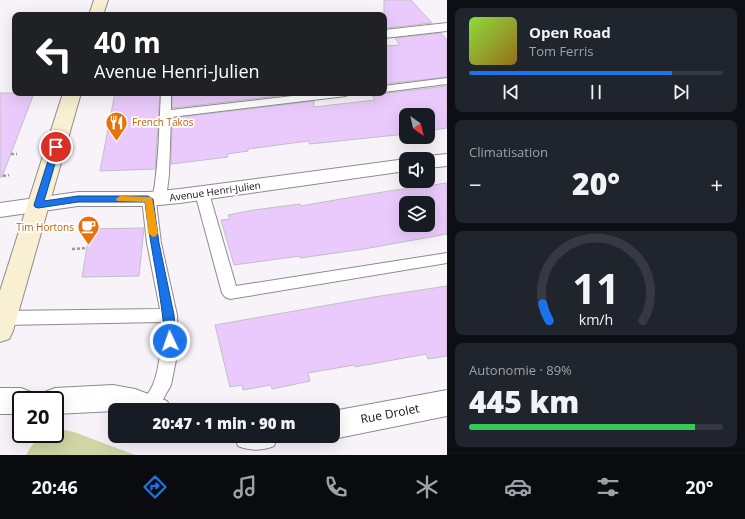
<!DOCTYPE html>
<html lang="fr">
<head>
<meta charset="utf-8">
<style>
	:root { --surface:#171b24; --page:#20242c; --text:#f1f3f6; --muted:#9ea1a6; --line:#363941; --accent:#1a73e8 }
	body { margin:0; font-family:"Open Sans",sans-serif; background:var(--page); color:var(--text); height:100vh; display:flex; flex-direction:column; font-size:15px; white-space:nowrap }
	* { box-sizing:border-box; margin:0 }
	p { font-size:13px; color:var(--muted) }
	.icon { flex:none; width:22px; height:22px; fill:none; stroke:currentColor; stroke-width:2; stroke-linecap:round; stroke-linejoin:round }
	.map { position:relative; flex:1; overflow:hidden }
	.drawer { display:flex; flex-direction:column; gap:8px; padding:8px; background:#0d0f14; width:298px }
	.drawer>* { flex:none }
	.guide { position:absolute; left:12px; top:12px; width:375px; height:84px; border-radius:8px; box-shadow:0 4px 16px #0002; background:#202124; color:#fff; overflow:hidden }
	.needle { width:26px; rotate:146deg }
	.controls { position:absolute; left:399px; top:108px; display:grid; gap:8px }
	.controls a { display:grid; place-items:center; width:36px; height:36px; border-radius:8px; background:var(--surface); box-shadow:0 4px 16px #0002; font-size:20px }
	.speed { position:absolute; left:12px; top:391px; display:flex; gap:8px; font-size:20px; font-weight:700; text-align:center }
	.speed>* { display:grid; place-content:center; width:52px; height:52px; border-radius:50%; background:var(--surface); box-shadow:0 4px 16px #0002; line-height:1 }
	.speed .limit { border:2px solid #111; border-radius:6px; background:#fff; color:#111 }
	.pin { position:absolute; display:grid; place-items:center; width:34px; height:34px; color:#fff; margin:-17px; border:2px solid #fff; border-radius:50%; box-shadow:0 1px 4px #0007 }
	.me { position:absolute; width:44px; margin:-22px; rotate:357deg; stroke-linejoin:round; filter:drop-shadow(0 0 3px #0008) }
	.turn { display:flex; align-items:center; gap:14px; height:84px; padding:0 16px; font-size:18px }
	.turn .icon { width:52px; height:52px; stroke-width:2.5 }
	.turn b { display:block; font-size:28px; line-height:34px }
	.big { font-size:30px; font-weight:800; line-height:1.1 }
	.drawer .card { flex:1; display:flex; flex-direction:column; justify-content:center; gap:6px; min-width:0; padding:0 14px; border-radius:8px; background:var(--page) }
	.drawer .dial { align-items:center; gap:0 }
	.dial svg { height:104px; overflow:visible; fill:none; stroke:var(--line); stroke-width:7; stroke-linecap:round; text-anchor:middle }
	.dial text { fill:var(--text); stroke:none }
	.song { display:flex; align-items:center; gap:12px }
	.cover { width:48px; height:48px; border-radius:6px; background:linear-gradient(135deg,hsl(90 70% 55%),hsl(40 70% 35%)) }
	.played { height:4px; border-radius:2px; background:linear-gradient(90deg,var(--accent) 80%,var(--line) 80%) }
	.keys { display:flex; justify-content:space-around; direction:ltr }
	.heat { display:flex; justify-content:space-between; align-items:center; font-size:22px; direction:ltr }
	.charge { height:6px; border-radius:3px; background:linear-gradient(90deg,#34c759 89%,var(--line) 0) }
	.trip { position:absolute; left:108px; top:403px; width:232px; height:40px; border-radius:8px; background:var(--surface); box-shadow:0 4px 16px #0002; font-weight:800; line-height:40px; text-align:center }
	.menu { display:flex; height:64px; justify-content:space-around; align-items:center; background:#090b0e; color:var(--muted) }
	.menu .icon { width:28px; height:28px }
	.menu .active { color:var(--accent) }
	.menu b { font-size:18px; color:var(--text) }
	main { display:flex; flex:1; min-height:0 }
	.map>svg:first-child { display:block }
	.green { fill:#cfd6a3 }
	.building { fill:#eacafc; stroke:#c2bfc4; fill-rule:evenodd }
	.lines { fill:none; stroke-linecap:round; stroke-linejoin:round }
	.service-casing { stroke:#8e8b90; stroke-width:2 }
	.minor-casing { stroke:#8e8b90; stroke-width:2 }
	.secondary-casing { stroke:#8e8b90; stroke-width:2 }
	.path { stroke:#9b989d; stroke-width:2.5; stroke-dasharray:3 2; stroke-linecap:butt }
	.service { fill:#fff; fill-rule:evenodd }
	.minor { fill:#fff; fill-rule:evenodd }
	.secondary { fill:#f9f0d3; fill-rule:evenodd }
	.route { fill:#1a73e8; stroke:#114b97 }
	.slow { fill:#f59e0b }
	.labels { text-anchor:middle; stroke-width:3.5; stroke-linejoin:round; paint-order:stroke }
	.food-label { font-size:10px; fill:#c56008; stroke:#fff; text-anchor:start }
	.street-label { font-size:10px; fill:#100f11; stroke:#fff }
	.near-street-label { font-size:12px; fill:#100f11; stroke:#fff }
</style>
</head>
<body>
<main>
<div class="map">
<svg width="447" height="455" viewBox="0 0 447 455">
	<rect width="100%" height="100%" fill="#f7f3f9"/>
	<path class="green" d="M 59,429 L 74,432 L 135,455 L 26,455 C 32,443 41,434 55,434 L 55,430 Z"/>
	<path class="building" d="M 384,0 L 411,0 L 432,23 L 386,28 L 384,25 Z
		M 441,33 L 447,40 L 447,77 L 384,84 L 384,46 L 400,45 L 395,38 Z
		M 447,86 L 447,128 L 428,131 L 428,115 L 406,115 L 406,134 L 310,144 L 308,141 L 248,149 L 248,151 L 227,154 L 228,157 L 171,164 L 172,118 L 314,101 L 314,107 L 340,104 L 375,100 L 372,95 Z
		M 0,93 L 34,93 L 2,177 L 0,177 Z
		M 115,93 L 160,93 L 155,169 L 100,171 Z
		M 172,93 L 305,93 L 172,108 Z
		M 447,183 L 447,234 L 364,249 L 300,258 L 300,256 L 234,265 L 221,220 L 230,219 L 228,215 L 254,210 L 300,204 L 300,206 L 389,191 ZM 406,203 L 428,203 L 428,225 L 406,225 Z
		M 144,228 L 139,276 L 82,277 L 90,229 Z
		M 447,286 L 447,356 L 428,359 L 426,354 L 355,367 L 354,365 L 308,373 L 310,381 L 272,389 L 271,385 L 243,390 L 242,385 L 230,387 L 215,325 L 374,297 Z"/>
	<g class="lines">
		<defs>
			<path id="service" d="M 447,78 L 447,84 L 384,92 L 384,86 Z
				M 161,93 L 171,93 L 171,110 L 318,93 L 351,93 L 346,96 L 171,117 L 169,175 L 166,198 L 164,201 L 156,202 L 161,243 L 177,315 L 178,350 L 171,385 L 157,410 L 141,410 L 140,407 C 144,398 151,391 154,382 C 161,362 161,342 161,322 L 4,325 L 0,323 L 0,313 L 4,311 L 160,309 L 147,243 L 142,199 L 144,196 L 153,196 C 159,162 159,127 161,93 Z
				M 202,189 L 207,190 L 209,193 L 236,286 L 447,253 L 447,263 L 230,299 L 225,297 L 222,293 L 195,193 L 197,190 Z"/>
			<path id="minor" d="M 447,23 L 447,31 L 384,38 L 384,30 Z
				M 447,154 L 447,166 L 428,168 L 428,159 L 420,159 L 428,156 Z
				M 406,159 L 406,171 L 180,203 L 149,206 L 78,206 L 0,217 L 0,203 L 78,192 L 149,192 L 180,189 Z
				M 113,385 L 135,389 L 167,401 L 171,410 L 115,410 L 115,411 L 55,414 L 55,400 L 41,400 L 45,392 L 55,388 Z
				M 0,388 L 21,388 L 31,392 L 35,400 L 21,400 L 21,414 L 0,414 Z
				M 447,390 L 447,416 L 333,439 L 326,436 L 333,436 L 333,411 Z
				M 234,436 L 278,436 L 274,446 C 261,451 251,451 238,446 Z"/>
			<path id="secondary" d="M 94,0 L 108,0 L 103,15 L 89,15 Z
				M 63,93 L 81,93 L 13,331 L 9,339 L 0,342 L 0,291 Z"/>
		</defs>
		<use href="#service" class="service-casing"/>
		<use href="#minor" class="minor-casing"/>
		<use href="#secondary" class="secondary-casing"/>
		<path class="path" d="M 11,154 L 17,154
			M 3,176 L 9,175
			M 72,249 L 87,248"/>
		<use href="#service" class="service"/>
		<use href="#minor" class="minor"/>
		<use href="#secondary" class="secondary"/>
	</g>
	<path class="route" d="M 53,145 L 59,145 L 60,147 L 44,201 L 78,196 L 148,196 L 153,199 L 159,243 L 174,315 L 176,341 L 174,345 L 170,346 L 167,345 L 165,341 C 162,294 150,248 145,202 L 78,202 L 38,208 L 35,207 L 34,205 Z"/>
	<path class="slow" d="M 120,196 L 152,197 L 158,233 L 156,236 L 153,237 L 148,233 L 145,202 L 117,201 L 116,199 Z"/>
	<defs>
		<symbol id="restaurant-pin" viewBox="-11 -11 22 30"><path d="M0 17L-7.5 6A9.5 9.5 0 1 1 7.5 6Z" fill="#e8710a" stroke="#fff"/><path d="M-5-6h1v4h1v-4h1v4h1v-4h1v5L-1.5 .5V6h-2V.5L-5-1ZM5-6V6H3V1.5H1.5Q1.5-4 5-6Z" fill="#fff"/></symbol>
		<symbol id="cafe-pin" viewBox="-11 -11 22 30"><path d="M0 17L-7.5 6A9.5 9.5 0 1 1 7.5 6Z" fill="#e8710a" stroke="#fff"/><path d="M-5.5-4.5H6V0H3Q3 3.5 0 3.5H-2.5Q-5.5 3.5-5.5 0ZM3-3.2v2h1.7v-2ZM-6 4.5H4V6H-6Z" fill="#fff"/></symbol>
	</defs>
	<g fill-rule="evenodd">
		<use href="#restaurant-pin" x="104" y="110" width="25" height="34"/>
		<use href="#cafe-pin" x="76" y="214" width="25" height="34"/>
	</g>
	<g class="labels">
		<g class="food-label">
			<text x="132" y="126">French Takos</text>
			<text x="74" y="231" text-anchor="end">Tim Hortons</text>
		</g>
		<g class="street-label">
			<text transform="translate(215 191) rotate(-8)" y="4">Avenue Henri-Julien</text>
		</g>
		<g class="near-street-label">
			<text transform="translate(390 414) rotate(-11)" y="4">Rue Drolet</text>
		</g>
	</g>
</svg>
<div class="controls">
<a><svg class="needle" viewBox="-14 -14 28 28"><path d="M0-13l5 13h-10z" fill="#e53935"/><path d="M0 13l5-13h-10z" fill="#9ea1a6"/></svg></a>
<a><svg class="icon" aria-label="sound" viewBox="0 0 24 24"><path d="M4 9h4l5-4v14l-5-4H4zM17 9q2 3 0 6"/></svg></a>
<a><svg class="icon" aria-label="layers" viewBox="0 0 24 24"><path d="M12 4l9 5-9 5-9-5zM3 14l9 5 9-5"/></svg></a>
</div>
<div class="speed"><div class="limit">20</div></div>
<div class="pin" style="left:56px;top:147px;background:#d93025"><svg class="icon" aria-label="arrive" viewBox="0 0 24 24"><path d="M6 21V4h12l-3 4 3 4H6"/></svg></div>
<svg class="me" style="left:170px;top:341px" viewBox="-20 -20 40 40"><circle r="17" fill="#1a73e8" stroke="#fff" stroke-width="3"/><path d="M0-11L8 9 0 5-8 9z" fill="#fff"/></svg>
<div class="trip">20:47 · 1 min · 90 m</div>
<div class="guide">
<div class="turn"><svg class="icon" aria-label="left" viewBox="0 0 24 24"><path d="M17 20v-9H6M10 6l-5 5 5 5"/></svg><div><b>40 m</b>Avenue Henri-Julien</div></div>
</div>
</div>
<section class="drawer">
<div class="card">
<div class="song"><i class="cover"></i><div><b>Open Road</b><p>Tom Ferris</p></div></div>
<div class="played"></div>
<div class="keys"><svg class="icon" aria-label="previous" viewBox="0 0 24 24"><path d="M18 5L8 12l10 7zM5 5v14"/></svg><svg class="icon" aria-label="pause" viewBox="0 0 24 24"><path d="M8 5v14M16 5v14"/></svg><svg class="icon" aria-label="next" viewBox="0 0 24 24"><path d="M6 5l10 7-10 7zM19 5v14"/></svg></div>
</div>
<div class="card"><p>Climatisation</p>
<div class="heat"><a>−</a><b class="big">20°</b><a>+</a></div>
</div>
<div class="card dial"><svg viewBox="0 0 100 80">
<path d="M14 69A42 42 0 1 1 86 69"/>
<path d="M14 69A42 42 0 0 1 9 56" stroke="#1a73e8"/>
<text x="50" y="56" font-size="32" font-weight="700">11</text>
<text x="50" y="72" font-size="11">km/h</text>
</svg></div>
<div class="card"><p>Autonomie · 89%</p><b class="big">445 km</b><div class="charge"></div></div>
</section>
</main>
<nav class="menu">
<b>20:46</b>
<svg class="icon active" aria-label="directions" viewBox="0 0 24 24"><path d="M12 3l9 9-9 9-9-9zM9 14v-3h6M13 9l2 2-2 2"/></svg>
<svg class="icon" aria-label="music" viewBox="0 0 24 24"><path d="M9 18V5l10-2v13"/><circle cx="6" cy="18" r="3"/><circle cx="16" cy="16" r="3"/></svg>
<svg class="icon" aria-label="phone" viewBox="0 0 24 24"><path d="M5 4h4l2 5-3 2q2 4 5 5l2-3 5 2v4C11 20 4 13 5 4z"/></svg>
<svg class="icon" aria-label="climate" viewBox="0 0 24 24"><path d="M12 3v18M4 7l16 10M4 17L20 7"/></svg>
<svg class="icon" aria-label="car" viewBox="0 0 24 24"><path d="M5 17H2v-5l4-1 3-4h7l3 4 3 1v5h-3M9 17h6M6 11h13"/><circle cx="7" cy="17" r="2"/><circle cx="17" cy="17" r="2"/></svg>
<svg class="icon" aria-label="filters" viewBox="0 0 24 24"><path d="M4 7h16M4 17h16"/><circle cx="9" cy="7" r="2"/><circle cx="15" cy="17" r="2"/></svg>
<b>20°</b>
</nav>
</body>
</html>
